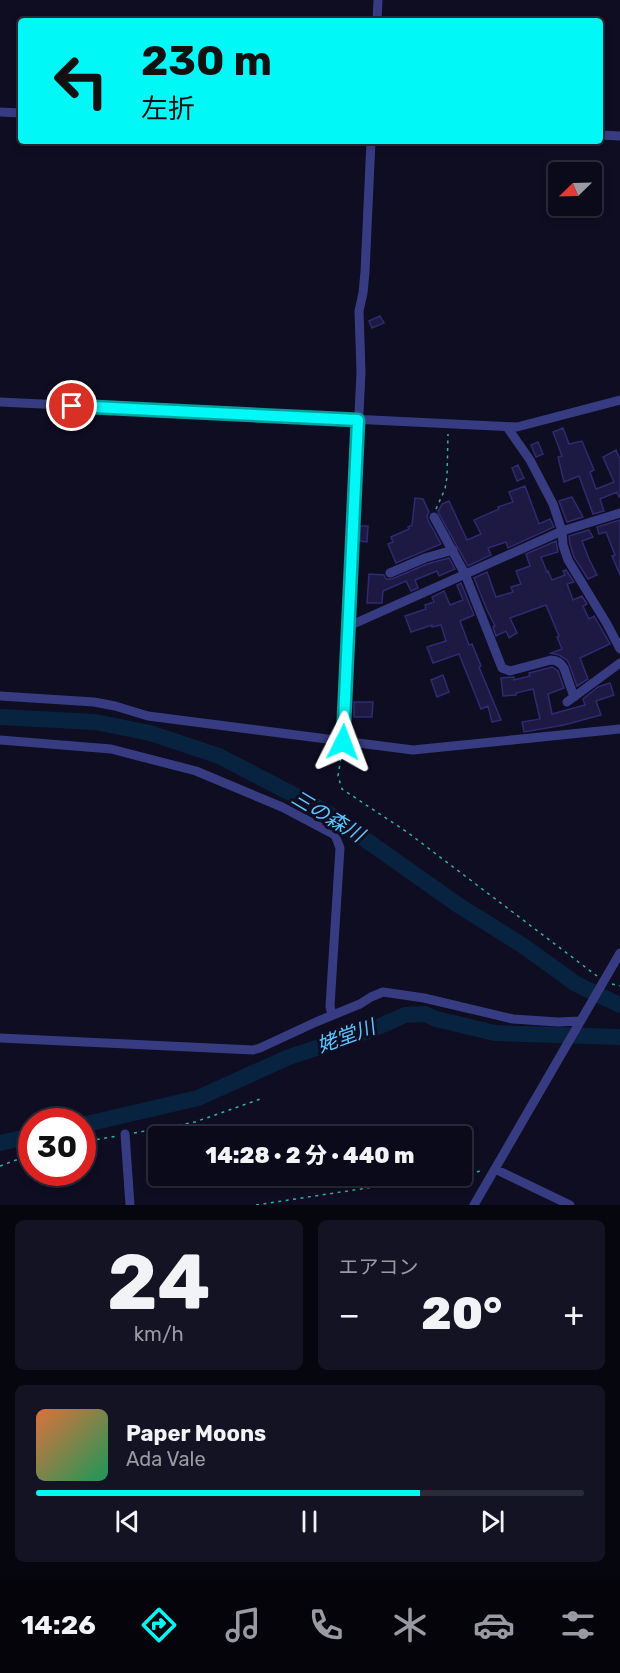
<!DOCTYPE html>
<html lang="ja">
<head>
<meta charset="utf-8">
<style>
	:root { --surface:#0a0a1a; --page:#131323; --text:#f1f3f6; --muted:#999aa2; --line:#2a2b39; --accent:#00f9f6 }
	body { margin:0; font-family:Rubik,"Noto Sans JP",sans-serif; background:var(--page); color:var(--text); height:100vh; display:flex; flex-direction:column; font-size:22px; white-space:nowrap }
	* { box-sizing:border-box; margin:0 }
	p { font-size:20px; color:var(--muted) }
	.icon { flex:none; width:33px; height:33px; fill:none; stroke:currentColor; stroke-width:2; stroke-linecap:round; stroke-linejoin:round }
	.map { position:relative; height:1205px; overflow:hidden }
	.side { display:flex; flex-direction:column; gap:15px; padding:15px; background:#06060e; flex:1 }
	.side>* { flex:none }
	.guide { position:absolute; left:18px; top:18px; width:585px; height:126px; border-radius:6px; box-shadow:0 3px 9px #0003,0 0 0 2px var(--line); background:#00f9f6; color:#111; overflow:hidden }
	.needle { width:39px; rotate:247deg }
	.controls { position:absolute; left:548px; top:162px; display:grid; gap:12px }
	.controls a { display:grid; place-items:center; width:54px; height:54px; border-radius:6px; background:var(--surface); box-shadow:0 3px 9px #0003,0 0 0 2px var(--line); font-size:30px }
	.speed { position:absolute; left:18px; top:1108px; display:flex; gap:12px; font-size:30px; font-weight:700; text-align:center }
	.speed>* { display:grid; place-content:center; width:78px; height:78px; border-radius:50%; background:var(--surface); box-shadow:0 3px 9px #0003,0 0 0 2px var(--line); line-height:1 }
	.speed .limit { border:9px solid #d22; background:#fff; color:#111 }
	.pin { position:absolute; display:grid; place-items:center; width:51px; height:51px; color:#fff; margin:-26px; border:3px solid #fff; border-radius:50%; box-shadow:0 2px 6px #0007 }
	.me { position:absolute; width:66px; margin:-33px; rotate:3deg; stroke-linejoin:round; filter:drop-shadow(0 0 4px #0008) }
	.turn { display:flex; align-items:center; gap:21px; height:126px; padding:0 24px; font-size:27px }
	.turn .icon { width:78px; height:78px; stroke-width:2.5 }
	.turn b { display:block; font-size:42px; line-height:51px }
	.big { font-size:45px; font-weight:800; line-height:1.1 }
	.side .widget { flex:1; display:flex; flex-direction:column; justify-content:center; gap:9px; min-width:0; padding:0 21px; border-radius:9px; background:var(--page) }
	.side .dial { align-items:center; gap:0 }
	.dial b { font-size:78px; line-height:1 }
	.song { display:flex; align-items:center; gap:18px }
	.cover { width:72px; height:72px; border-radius:9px; background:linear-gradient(135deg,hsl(20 70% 55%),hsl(150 70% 35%)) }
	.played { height:6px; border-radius:3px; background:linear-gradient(90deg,var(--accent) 70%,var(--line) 70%) }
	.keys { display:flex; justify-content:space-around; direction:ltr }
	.heat { display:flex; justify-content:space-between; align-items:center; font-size:33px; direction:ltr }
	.side .tiles { flex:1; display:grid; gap:15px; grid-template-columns:1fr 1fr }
	.widget:last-child { grid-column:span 2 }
	.trip { position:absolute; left:148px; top:1126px; width:324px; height:60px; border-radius:6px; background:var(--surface); box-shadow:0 3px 9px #0003,0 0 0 2px var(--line); font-weight:800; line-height:60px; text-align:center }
	.dock { display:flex; height:96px; justify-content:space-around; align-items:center; background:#04040a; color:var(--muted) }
	.dock .icon { width:42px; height:42px }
	.dock .active { color:var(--accent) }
	.dock b { font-size:27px; color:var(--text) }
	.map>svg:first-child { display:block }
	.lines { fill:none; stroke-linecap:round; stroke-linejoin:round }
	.river { stroke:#082340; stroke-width:16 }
	.building { fill:#1d1943; stroke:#302a70; stroke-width:1.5 }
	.path { stroke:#2cb59e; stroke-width:1.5; stroke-dasharray:3 4.5; stroke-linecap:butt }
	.minor { stroke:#373c82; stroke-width:9 }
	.route-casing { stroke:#00a2a0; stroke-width:15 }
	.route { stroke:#00f9f6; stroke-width:10 }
	.labels { text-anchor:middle; stroke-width:6; stroke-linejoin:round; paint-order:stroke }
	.water-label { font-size:20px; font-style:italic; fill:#5cc5ff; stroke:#0e0d22 }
</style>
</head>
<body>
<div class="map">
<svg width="620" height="1205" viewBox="0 0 620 1205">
	<rect width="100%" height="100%" fill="#0e0d22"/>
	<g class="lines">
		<path class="river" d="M 0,717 L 95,722 L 150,733 L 219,756 L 325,811 L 458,905 L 522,945 L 576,984 L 620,1005
			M 82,1125 L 198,1098 L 289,1057 L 371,1030 L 405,1015 L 425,1014 L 436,1019 L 495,1033 L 620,1037
			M 0,1143 L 32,1136"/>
	</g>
	<path class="building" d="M 380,316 L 384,323 L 372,328 L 369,321 Z
		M 563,428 L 569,444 L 582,441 L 594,470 L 590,472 L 596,489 L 614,482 L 603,457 L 616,450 L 620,459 L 620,496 L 619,497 L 617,492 L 600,499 L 604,511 L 593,514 L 579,476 L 564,482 L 558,457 L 562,456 L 553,432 Z
		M 538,442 L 543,454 L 536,457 L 531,445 Z
		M 518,465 L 524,478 L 517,481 L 512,468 Z
		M 525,486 L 539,524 L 550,519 L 554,527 L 508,548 L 506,542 L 488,548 L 491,555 L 468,566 L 438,512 L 442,504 L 449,501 L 467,540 L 481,534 L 474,520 L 499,509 L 498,507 L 513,502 L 509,492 Z
		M 572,497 L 583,517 L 567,522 L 559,501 Z
		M 415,498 L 423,499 L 429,512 L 427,516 L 428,520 L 441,544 L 396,563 L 388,544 L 393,542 L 391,537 L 409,529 L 408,527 L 412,525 Z
		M 620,520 L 620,575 L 612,556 L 615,555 L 606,532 L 599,534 L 597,527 Z
		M 360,526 L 368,526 L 367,542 L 360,541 Z
		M 589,530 L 593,537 L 582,541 L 589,559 L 597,575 L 588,579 L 574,557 L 570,544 L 569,536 Z
		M 556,541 L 558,552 L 541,557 L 547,572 L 548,571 L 552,580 L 565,575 L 563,571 L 566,570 L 574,582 L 567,584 L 573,600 L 582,596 L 587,604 L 583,606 L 589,619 L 594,616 L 610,644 L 580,658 L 588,679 L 577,686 L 570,666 L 567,660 L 559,655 L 551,653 L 562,649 L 557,637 L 559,636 L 546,605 L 510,618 L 517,633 L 509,638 L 506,631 L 496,636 L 493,627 L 495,626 L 487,610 L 474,578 L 487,572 L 496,597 L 513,592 L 511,587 L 521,584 L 516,571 L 530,566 L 526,554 Z
		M 449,558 L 455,569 L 439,576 L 437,571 L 415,580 L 418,588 L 411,591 L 406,581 L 383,591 L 382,603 L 367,603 L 369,574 L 384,575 L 386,579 L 392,579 L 427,564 Z
		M 461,583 L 474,615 L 460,621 L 469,645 L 472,644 L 481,666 L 479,667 L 501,720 L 492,722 L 488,706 L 481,709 L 459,654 L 433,663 L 427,647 L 446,641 L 441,625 L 432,627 L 432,625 L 411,632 L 405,616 L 426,609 L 425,605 L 434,602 L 432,597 L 444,591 L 450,605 L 463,600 L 457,585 Z
		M 552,667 L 558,671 L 564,688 L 548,694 L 552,714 L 585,705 L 583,699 L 598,687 L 610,683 L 614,695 L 596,701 L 601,715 L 564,725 L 524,732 L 522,722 L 540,719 L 533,689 L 516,693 L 516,695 L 503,696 L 501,678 L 514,677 L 514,680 L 530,676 L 529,673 Z
		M 443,675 L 449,692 L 437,697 L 431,680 Z
		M 354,702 L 373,702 L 372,717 L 354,717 Z"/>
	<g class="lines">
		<path class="path" d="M 436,509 L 445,489 L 447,477 L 448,434
			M 342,751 L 338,776 L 342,789 L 407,832 L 597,976
			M 612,984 L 620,986
			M 134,1133 L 195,1122 L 263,1098
			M 82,1142 L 117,1136
			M 0,1166 L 32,1154
			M 462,1174 L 482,1171
			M 256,1205 L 446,1176"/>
		<path class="minor" d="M 377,21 L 378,0
			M 0,112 L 21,113
			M 600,135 L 620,136
			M 0,402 L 517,427 L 620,400
			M 507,427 L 530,460 L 553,504 L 562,531 L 563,545 L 568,560 L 607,624 L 620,649
			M 434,517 L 465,574 L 502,668 L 510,671 L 551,660 C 557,660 561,663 564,668 L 574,697
			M 390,573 L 425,558 L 453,550
			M 349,626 L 562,531 L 620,513
			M 0,696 L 94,702 L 115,706 L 148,716 L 413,750 L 620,729
			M 567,702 L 620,663
			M 0,740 L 111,749 L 196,771 L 282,807 L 335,835 L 340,848 L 330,1006 L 332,1015
			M 343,742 L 361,372 L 359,311 L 363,293 L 365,272 L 371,141
			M 0,1038 L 253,1050 L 260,1048 L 316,1022 L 360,1004 L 371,997 L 383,992 L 424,998 L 513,1019 L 558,1022 L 580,1021
			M 125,1134 L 130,1205
			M 495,1169 L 570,1205
			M 474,1205 L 620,953"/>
	</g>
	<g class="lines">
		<defs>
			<path id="route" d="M 72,406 L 358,420 L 343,742"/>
		</defs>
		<use href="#route" class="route-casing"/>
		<use href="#route" class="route"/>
	</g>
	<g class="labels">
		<g class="water-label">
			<text transform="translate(328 816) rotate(31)" y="7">三の森川</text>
			<text transform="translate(346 1036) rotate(-20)" y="7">姥堂川</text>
		</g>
	</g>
</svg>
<div class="controls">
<a><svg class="needle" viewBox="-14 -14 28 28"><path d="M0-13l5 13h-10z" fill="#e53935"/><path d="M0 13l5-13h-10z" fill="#999aa2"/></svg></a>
</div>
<div class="speed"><div class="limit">30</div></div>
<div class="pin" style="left:72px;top:406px;background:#d93025"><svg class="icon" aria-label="arrive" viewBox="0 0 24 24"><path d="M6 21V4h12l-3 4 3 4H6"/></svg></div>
<svg class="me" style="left:343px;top:742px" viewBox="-20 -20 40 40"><path d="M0-17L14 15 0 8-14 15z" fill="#00f9f6" stroke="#fff" stroke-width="4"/></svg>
<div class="trip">14:28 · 2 分 · 440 m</div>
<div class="guide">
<div class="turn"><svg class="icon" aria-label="left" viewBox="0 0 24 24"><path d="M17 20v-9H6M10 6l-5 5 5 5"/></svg><div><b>230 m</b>左折</div></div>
</div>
</div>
<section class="side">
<div class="tiles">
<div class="widget dial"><b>24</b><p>km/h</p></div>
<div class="widget"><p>エアコン</p>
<div class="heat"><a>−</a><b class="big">20°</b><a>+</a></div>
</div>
<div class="widget">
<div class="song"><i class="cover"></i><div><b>Paper Moons</b><p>Ada Vale</p></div></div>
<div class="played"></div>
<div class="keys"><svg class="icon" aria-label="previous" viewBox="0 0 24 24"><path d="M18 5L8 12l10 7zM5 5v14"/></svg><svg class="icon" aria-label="pause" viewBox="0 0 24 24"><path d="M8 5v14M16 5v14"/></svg><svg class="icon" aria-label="next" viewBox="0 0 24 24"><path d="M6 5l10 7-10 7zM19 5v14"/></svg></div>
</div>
</div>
</section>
<nav class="dock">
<b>14:26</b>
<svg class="icon active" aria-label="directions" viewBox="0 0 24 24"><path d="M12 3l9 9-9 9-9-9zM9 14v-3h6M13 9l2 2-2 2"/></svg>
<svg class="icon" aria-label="music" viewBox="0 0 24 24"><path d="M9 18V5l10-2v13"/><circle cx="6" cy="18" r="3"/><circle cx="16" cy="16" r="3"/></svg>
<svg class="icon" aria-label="phone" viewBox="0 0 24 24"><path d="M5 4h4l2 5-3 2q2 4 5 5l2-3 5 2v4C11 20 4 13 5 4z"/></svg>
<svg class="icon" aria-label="climate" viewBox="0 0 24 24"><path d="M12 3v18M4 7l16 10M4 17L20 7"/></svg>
<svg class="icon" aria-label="car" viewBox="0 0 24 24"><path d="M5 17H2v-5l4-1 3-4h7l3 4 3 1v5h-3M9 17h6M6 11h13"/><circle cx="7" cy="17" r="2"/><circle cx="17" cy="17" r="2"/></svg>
<svg class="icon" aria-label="filters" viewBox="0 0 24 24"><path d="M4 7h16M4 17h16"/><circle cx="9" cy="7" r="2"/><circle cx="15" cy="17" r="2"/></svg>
</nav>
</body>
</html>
